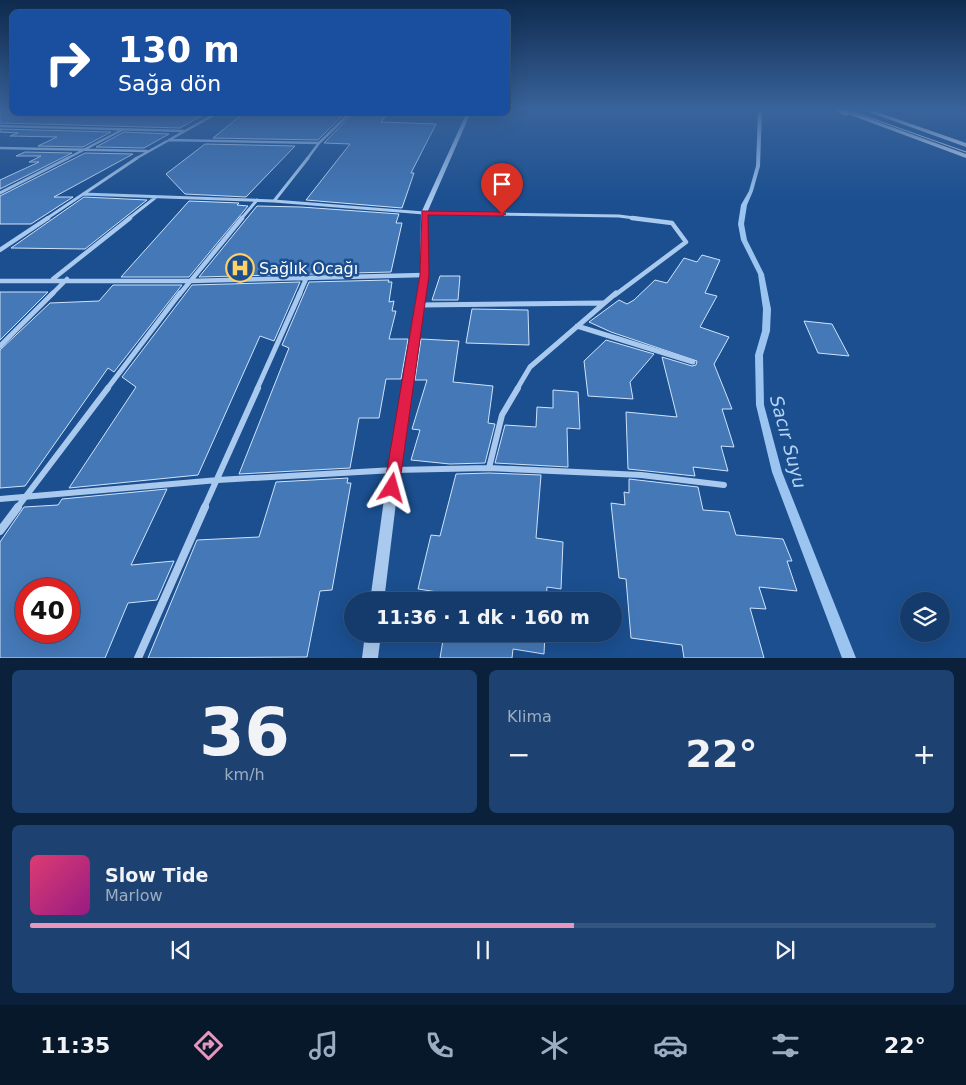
<!DOCTYPE html>
<html lang="tr">
<head>
<meta charset="utf-8">
<style>
	:root { --surface:#143b6b; --page:#1d4271; --text:#f1f3f6; --muted:#9dadc1; --line:#33557e; --accent:#e797bd }
	body { margin:0; font-family:"DejaVu Sans",sans-serif; background:var(--page); color:var(--text); height:100vh; display:flex; flex-direction:column; font-size:19px; white-space:nowrap }
	* { box-sizing:border-box; margin:0 }
	p { font-size:16px; color:var(--muted) }
	.icon { flex:none; width:28px; height:28px; fill:none; stroke:currentColor; stroke-width:2; stroke-linecap:round; stroke-linejoin:round }
	.map { position:relative; height:658px; overflow:hidden }
	.drawer { display:flex; flex-direction:column; gap:12px; padding:12px; background:#0b203b; flex:1 }
	.drawer>* { flex:none }
	.top-card { position:absolute; left:10px; top:10px; width:500px; height:105px; border-radius:8px; box-shadow:0 5px 20px #0002,0 0 0 1px var(--line); background:#1a4fa0; color:#fff; overflow:hidden }
	.fabs { position:absolute; left:900px; top:592px; display:grid; gap:10px }
	.fabs a { display:grid; place-items:center; width:50px; height:50px; border-radius:50%; background:var(--surface); box-shadow:0 5px 20px #0002,0 0 0 1px var(--line); font-size:25px }
	.speed { position:absolute; left:15px; top:578px; display:flex; gap:10px; font-size:25px; font-weight:700; text-align:center }
	.speed>* { display:grid; place-content:center; width:65px; height:65px; border-radius:50%; background:var(--surface); box-shadow:0 5px 20px #0002,0 0 0 1px var(--line); line-height:1 }
	.speed .limit { border:8px solid #d22; background:#fff; color:#111 }
	.pin { position:absolute; display:grid; place-items:center; width:42px; height:42px; color:#fff; margin:-51px -21px; border-radius:50% 50% 50% 0; rotate:-45deg; box-shadow:0 0 5px #0007 }
	.pin .icon { rotate:45deg }
	.me { position:absolute; width:55px; margin:-28px; rotate:8deg; stroke-linejoin:round; filter:drop-shadow(0 0 4px #0008) }
	.turn { display:flex; align-items:center; gap:18px; height:105px; padding:0 25px; font-size:22px }
	.turn .icon { width:65px; height:65px; stroke-width:2.5 }
	.turn b { display:block; font-size:35px; line-height:42px }
	.big { font-size:38px; font-weight:800; line-height:1.1 }
	.drawer .tile { flex:1; display:flex; flex-direction:column; justify-content:center; gap:8px; min-width:0; padding:0 18px; border-radius:8px; background:var(--page) }
	.drawer .dial { align-items:center; gap:0 }
	.dial b { font-size:65px; line-height:1 }
	.song { display:flex; align-items:center; gap:15px }
	.cover { width:60px; height:60px; border-radius:8px; background:linear-gradient(135deg,hsl(340 70% 55%),hsl(310 70% 35%)) }
	.played { height:5px; border-radius:2px; background:linear-gradient(90deg,var(--accent) 60%,var(--line) 60%) }
	.keys { display:flex; justify-content:space-around; direction:ltr }
	.heat { display:flex; justify-content:space-between; align-items:center; font-size:28px; direction:ltr }
	.drawer .tiles { flex:1; display:grid; gap:12px; grid-template-columns:1fr 1fr }
	.tile:last-child { grid-column:span 2 }
	.trip { position:absolute; left:344px; top:592px; width:278px; height:50px; border-radius:25px; background:var(--surface); box-shadow:0 5px 20px #0002,0 0 0 1px var(--line); font-weight:800; line-height:50px; text-align:center }
	.tabs { display:flex; height:80px; justify-content:space-around; align-items:center; background:#08182b; color:var(--muted) }
	.tabs .icon { width:35px; height:35px }
	.tabs .selected { color:var(--accent) }
	.tabs b { font-size:22px; color:var(--text) }
	.map>svg:first-child { display:block }
	.lines { fill:none; stroke-linecap:round; stroke-linejoin:round }
	.stream { fill:#9cc4f0; fill-rule:evenodd }
	.building { fill:#4478b7; stroke:#cfe3fa; fill-rule:evenodd }
	.minor-far5 { stroke:#a9c9ee; stroke-width:2.5 }
	.minor-far4 { stroke:#a9c9ee; stroke-width:3 }
	.minor-far3 { stroke:#a9c9ee; stroke-width:4.5 }
	.minor-far2 { stroke:#a9c9ee; stroke-width:5 }
	.minor-far1 { stroke:#a9c9ee; stroke-width:6 }
	.minor { stroke:#a9c9ee; stroke-width:8 }
	.tertiary { fill:#a9c9ee; fill-rule:evenodd }
	.secondary { fill:#d6e6fa; fill-rule:evenodd }
	.primary { fill:#f0f6ff; fill-rule:evenodd }
	.tram { stroke:#fff; stroke-width:1 }
	.route { fill:#e11d48; stroke:#92132f }
	.labels { text-anchor:middle; stroke-width:5; stroke-linejoin:round; paint-order:stroke }
	.poi-label { font-size:16px; fill:#fff; stroke:#1b4f8f; text-anchor:start }
	.water-label { font-size:18px; font-style:italic; fill:#b5d3f5; stroke:#1b4f8f }
</style>
</head>
<body>
<div class="map">
<svg width="966" height="658" viewBox="0 0 966 658">
	<rect width="100%" height="100%" fill="#1b4f8f"/>
	<g class="lines">
		<path class="stream" d="M 758,110 L 762,110 L 760,166 L 753,191 L 747,205 L 744,224 L 747,240 L 764,274 L 771,309 L 770,331 L 763,355 L 764,405 L 782,472 L 856,658 L 842,658 L 772,472 L 756,405 L 755,355 L 762,331 L 763,309 L 758,274 L 741,240 L 738,224 L 741,205 L 749,191 L 756,166 Z"/>
	</g>
	<path class="building" d="M 0,112 L 208,112 L 180,128 L 0,123 Z
		M 245,112 L 346,112 L 318,140 L 213,138 Z
		M 354,112 L 389,112 L 381,122 L 436,124 L 411,173 L 414,173 L 402,208 L 306,200 L 350,144 L 324,143 Z
		M 0,129 L 111,132 L 83,147 L 38,146 L 57,137 L 10,136 L 18,133 L 0,132 Z
		M 124,132 L 169,134 L 144,148 L 96,147 Z
		M 205,144 L 295,146 L 246,197 L 185,194 L 166,174 Z
		M 25,152 L 72,153 L 0,189 L 0,180 L 39,162 L 29,162 L 41,156 L 16,156 Z
		M 85,153 L 133,154 L 54,197 L 73,197 L 31,224 L 0,224 L 0,196 Z
		M 84,197 L 147,200 L 85,249 L 11,248 Z
		M 189,201 L 239,203 L 237,205 L 248,206 L 189,277 L 121,277 Z
		M 257,206 L 301,207 L 399,214 L 396,223 L 402,223 L 391,272 L 199,277 Z
		M 702,255 L 720,260 L 705,293 L 717,296 L 700,327 L 729,337 L 714,364 L 732,409 L 722,409 L 734,447 L 721,446 L 728,471 L 693,467 L 695,476 L 628,469 L 626,412 L 677,417 L 662,357 L 692,366 L 696,365 L 697,361 L 611,332 L 589,322 L 619,300 L 627,304 L 634,300 L 655,280 L 667,283 L 684,258 L 697,262 Z
		M 440,276 L 460,276 L 458,300 L 432,300 Z
		M 389,280 L 388,282 L 392,282 L 389,302 L 394,301 L 392,311 L 396,311 L 389,339 L 408,339 L 401,379 L 386,379 L 379,418 L 359,418 L 350,468 L 239,474 L 289,348 L 282,345 L 309,282 Z
		M 300,282 L 274,341 L 260,336 L 198,475 L 69,488 L 136,387 L 122,377 L 192,285 Z
		M 113,285 L 182,285 L 114,372 L 108,368 L 25,486 L 0,488 L 0,350 L 50,303 L 99,301 Z
		M 0,292 L 48,292 L 0,340 Z
		M 472,309 L 528,310 L 529,345 L 466,343 Z
		M 804,321 L 832,324 L 849,356 L 818,353 Z
		M 421,339 L 459,341 L 453,382 L 493,386 L 488,423 L 495,424 L 485,463 L 450,464 L 411,460 L 420,430 L 412,429 L 427,380 L 415,380 Z
		M 606,340 L 654,354 L 630,382 L 633,399 L 588,396 L 584,361 Z
		M 553,390 L 578,392 L 580,429 L 567,428 L 568,467 L 495,463 L 505,425 L 536,427 L 537,407 L 553,408 Z
		M 489,473 L 541,475 L 536,538 L 563,542 L 561,589 L 547,587 L 546,601 L 442,601 L 444,593 L 418,589 L 431,535 L 440,536 L 456,474 Z
		M 348,478 L 347,483 L 351,483 L 332,590 L 320,591 L 307,657 L 148,658 L 197,540 L 259,537 L 276,482 Z
		M 629,479 L 698,487 L 703,510 L 729,512 L 736,535 L 783,539 L 792,561 L 787,561 L 797,591 L 759,587 L 766,609 L 750,608 L 764,658 L 684,658 L 682,645 L 631,638 L 626,579 L 619,578 L 611,503 L 625,505 L 624,492 L 629,493 Z
		M 167,489 L 131,565 L 174,561 L 157,600 L 128,603 L 105,658 L 0,658 L 0,542 L 24,507 L 58,505 L 62,499 ZM 26,589 L 69,589 L 69,631 L 26,631 Z
		M 437,634 L 545,634 L 544,654 L 513,649 L 512,658 L 440,658 L 443,640 L 436,639 Z"/>
	<g class="lines">
		<path class="minor-far5" d="M 0,126 L 184,131
			M 169,140 L 319,143
			M 0,148 L 147,151
			M 66,159 L 122,130
			M 135,159 L 219,112
			M 307,159 L 319,143 L 351,112"/>
		<path class="minor-far4" d="M 0,193 L 68,158
			M 83,194 L 274,201 L 424,213 L 619,216 L 642,219
			M 274,201 L 308,158
			M 46,219 L 137,158
			M 128,219 L 156,197
			M 241,219 L 257,200"/>
		<path class="minor-far3" d="M 0,250 L 48,218
			M 53,279 L 130,218
			M 0,281 L 189,281 L 424,275
			M 51,295 L 67,279
			M 179,295 L 242,218
			M 299,295 L 306,279
			M 615,295 L 686,242 L 672,223 L 632,218"/>
		<path class="minor-far2" d="M 420,305 L 603,303
			M 577,326 L 693,362
			M 0,346 L 53,293
			M 107,389 L 180,293
			M 257,389 L 300,293
			M 517,389 L 530,367 L 616,293"/>
		<path class="minor-far1" d="M 489,468 L 502,415 L 518,388
			M 0,499 L 218,480 L 394,470 L 489,468 L 641,475 L 724,485
			M 17,508 L 108,388
			M 204,508 L 258,388"/>
		<path class="minor" d="M 0,531 L 18,507
			M 138,658 L 205,507"/>
		<path class="tertiary" d="M 467,112 L 471,112 L 427,213 L 428,275 L 400,470 L 384,601 L 370,601 L 388,470 L 420,275 L 421,213 Z
			M 365,634 L 381,634 L 378,658 L 362,658 Z"/>
		<path class="secondary" d="M 837,110 L 845,110 L 966,154 L 966,158 Z
			M 863,110 L 871,110 L 966,143 L 966,147 Z"/>
		<path class="primary" d="M 833,110 L 842,110 L 849,114 L 846,116 Z"/>
		<path class="tram" d="M 848,110 L 966,152"/>
	</g>
	<linearGradient id="sky" x2="0" y2="1"><stop stop-color="#0f2b4f"/><stop offset="0.54" stop-color="#39639b"/><stop offset="1" stop-color="#39639b" stop-opacity="0"/></linearGradient>
	<rect width="966" height="203" fill="url(#sky)"/>
	<path class="route" d="M 422,211 L 502,212 L 506,214 L 502,216 L 428,215 L 429,275 L 399,488 L 397,493 L 392,495 L 386,493 L 384,488 L 420,275 Z"/>
	<defs>
		<symbol id="hospital-ring" viewBox="-11 -11 22 22"><circle r="9.5" fill="#1b4f8f" stroke="#ffd166" stroke-width="1.5"/><path d="M-5-5h3v3.5h4V-5h3V5h-3V1.5h-4V5h-3Z" fill="#ffd166"/></symbol>
	</defs>
	<g fill-rule="evenodd">
		<use href="#hospital-ring" x="224" y="252" width="32" height="32"/>
	</g>
	<g class="labels">
		<g class="poi-label">
			<text x="259" y="274">Sağlık Ocağı</text>
		</g>
		<g class="water-label">
			<text transform="translate(788 442) rotate(75)" y="6">Sacır Suyu</text>
		</g>
	</g>
</svg>
<div class="fabs">
<a><svg class="icon" aria-label="layers" viewBox="0 0 24 24"><path d="M12 4l9 5-9 5-9-5zM3 14l9 5 9-5"/></svg></a>
</div>
<div class="speed"><div class="limit">40</div></div>
<div class="pin" style="left:502px;top:214px;background:#d93025"><svg class="icon" aria-label="arrive" viewBox="0 0 24 24"><path d="M6 21V4h12l-3 4 3 4H6"/></svg></div>
<svg class="me" style="left:392px;top:488px" viewBox="-20 -20 40 40"><path d="M0-17L14 15 0 8-14 15z" fill="#e11d48" stroke="#fff" stroke-width="4"/></svg>
<div class="trip">11:36 · 1 dk · 160 m</div>
<div class="top-card">
<div class="turn"><svg class="icon" aria-label="right" viewBox="0 0 24 24"><path d="M7 20v-9h11M14 6l5 5-5 5"/></svg><div><b>130 m</b>Sağa dön</div></div>
</div>
</div>
<section class="drawer">
<div class="tiles">
<div class="tile dial"><b>36</b><p>km/h</p></div>
<div class="tile"><p>Klima</p>
<div class="heat"><a>−</a><b class="big">22°</b><a>+</a></div>
</div>
<div class="tile">
<div class="song"><i class="cover"></i><div><b>Slow Tide</b><p>Marlow</p></div></div>
<div class="played"></div>
<div class="keys"><svg class="icon" aria-label="previous" viewBox="0 0 24 24"><path d="M18 5L8 12l10 7zM5 5v14"/></svg><svg class="icon" aria-label="pause" viewBox="0 0 24 24"><path d="M8 5v14M16 5v14"/></svg><svg class="icon" aria-label="next" viewBox="0 0 24 24"><path d="M6 5l10 7-10 7zM19 5v14"/></svg></div>
</div>
</div>
</section>
<nav class="tabs">
<b>11:35</b>
<svg class="icon selected" aria-label="directions" viewBox="0 0 24 24"><path d="M12 3l9 9-9 9-9-9zM9 14v-3h6M13 9l2 2-2 2"/></svg>
<svg class="icon" aria-label="music" viewBox="0 0 24 24"><path d="M9 18V5l10-2v13"/><circle cx="6" cy="18" r="3"/><circle cx="16" cy="16" r="3"/></svg>
<svg class="icon" aria-label="phone" viewBox="0 0 24 24"><path d="M5 4h4l2 5-3 2q2 4 5 5l2-3 5 2v4C11 20 4 13 5 4z"/></svg>
<svg class="icon" aria-label="climate" viewBox="0 0 24 24"><path d="M12 3v18M4 7l16 10M4 17L20 7"/></svg>
<svg class="icon" aria-label="car" viewBox="0 0 24 24"><path d="M5 17H2v-5l4-1 3-4h7l3 4 3 1v5h-3M9 17h6M6 11h13"/><circle cx="7" cy="17" r="2"/><circle cx="17" cy="17" r="2"/></svg>
<svg class="icon" aria-label="filters" viewBox="0 0 24 24"><path d="M4 7h16M4 17h16"/><circle cx="9" cy="7" r="2"/><circle cx="15" cy="17" r="2"/></svg>
<b>22°</b>
</nav>
</body>
</html>
